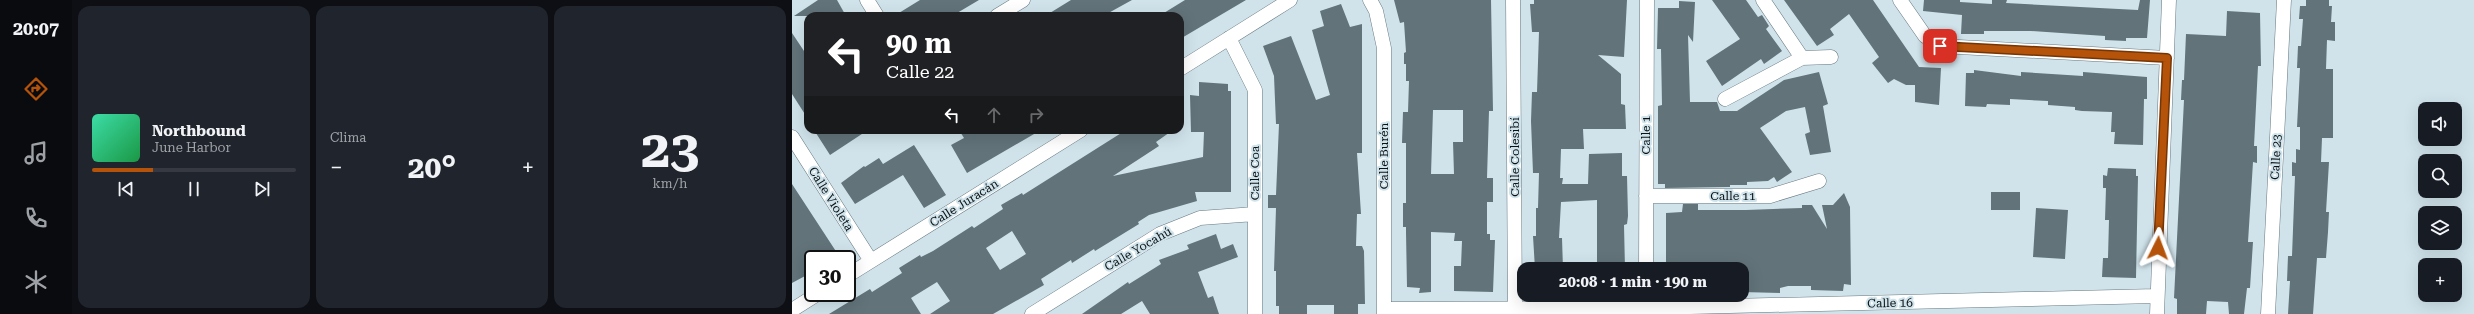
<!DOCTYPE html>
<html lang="es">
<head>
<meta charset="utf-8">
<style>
	:root { --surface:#171b24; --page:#20242c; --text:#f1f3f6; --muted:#9ea1a6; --line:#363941; --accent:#b45309 }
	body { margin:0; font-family:"Roboto Serif",serif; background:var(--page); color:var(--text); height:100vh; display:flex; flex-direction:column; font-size:15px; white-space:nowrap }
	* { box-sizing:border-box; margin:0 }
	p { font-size:13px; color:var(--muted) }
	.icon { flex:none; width:22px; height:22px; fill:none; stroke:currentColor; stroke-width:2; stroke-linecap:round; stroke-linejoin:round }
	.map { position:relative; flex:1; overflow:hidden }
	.details { display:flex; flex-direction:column; gap:6px; padding:6px; background:#0d0f14; width:720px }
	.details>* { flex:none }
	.banner { position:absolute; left:12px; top:12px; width:380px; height:122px; border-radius:12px; box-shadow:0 4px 16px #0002; background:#202124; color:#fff; overflow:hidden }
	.controls { position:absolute; left:1626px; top:102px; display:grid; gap:8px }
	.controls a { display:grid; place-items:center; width:44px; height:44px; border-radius:8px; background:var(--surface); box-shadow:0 4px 16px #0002; font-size:20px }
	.speed { position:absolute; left:12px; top:250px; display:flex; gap:8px; font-size:20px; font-weight:700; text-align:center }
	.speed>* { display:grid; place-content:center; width:52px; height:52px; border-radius:50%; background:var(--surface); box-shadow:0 4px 16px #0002; line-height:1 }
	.speed .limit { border:2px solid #111; border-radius:6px; background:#fff; color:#111 }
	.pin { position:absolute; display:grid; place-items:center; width:34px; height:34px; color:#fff; margin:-17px; border-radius:8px; box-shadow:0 2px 6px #0006 }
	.me { position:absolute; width:44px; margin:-22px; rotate:3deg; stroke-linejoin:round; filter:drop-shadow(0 0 3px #0008) }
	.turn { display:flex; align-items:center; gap:14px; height:84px; padding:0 16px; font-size:18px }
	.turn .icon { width:52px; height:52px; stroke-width:2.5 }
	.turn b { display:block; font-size:28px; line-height:34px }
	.lanes { display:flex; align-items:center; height:38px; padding:0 16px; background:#0003; justify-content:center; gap:20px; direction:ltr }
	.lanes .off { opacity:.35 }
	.big { font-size:30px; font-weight:700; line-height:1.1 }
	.details .tile { flex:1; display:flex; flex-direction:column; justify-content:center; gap:6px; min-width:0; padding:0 14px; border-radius:12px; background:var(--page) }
	.details .dial { align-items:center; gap:0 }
	.dial b { font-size:52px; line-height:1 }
	.song { display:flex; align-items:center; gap:12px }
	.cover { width:48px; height:48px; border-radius:6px; background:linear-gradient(135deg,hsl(160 70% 55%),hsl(140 70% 35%)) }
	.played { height:4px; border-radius:2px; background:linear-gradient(90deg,var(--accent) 30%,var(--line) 30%) }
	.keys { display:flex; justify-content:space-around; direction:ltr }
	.heat { display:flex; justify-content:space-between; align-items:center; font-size:22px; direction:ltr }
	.details .tiles { flex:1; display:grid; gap:6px; grid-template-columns:repeat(3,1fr) }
	.trip { position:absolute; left:725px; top:262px; width:232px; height:40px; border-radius:12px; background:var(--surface); box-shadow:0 4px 16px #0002; font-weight:700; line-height:40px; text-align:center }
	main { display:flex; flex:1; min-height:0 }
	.tabs { display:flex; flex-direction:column; width:72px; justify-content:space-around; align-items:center; background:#090b0e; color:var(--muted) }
	.tabs .icon { width:28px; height:28px }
	.tabs .on { color:var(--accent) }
	.tabs b { font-size:18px; color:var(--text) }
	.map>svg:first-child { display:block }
	.building { fill:#62737a; fill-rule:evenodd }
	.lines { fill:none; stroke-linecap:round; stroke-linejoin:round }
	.minor-casing { stroke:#67787f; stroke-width:15 }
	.minor { stroke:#fff; stroke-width:14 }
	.route-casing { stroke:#753606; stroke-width:10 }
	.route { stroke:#b45309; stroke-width:7 }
	.labels { text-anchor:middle; stroke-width:4; stroke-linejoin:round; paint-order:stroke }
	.street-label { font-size:12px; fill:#0a1113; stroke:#d0e3eb }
</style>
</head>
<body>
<main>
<nav class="tabs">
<b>20:07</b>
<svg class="icon on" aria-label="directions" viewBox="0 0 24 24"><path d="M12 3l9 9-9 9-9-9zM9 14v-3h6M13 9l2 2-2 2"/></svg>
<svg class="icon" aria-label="music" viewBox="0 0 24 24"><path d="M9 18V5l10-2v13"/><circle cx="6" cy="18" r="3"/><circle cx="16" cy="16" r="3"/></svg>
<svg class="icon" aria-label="phone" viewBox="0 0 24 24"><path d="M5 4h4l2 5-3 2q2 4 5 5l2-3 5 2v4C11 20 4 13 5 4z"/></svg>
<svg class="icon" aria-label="climate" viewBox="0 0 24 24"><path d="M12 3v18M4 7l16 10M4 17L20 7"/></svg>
</nav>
<section class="details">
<div class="tiles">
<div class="tile">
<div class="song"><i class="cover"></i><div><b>Northbound</b><p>June Harbor</p></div></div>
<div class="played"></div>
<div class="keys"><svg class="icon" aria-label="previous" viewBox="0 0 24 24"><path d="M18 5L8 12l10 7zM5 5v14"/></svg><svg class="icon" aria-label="pause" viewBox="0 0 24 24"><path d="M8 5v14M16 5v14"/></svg><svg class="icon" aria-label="next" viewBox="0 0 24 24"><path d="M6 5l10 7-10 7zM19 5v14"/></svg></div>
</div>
<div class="tile"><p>Clima</p>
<div class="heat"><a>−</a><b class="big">20°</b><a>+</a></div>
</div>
<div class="tile dial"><b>23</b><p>km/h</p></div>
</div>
</section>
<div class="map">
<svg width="1682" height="314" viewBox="0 0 1682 314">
	<rect width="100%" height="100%" fill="#d0e3eb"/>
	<path class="building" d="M 26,0 L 45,0 L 54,16 L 2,16 Z
		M 128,0 L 187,0 L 160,16 L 102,16 Z
		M 279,0 L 340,0 L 311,16 L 253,16 Z
		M 393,0 L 454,0 L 388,39 L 388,16 L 367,16 Z
		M 602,0 L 699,0 L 701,111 L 697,111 L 695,178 L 701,178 L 701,202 L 695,202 L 695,234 L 698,234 L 698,240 L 703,240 L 701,292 L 662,291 L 662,266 L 669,266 L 670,241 L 662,241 L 663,233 L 639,232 L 639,292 L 627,293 L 628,288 L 615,287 L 614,232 L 614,227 L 611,227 L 611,203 L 614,203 L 614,143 L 610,143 L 611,112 L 616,112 L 617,81 L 614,81 L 614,64 L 612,64 L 612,53 L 614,52 L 612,22 L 608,23 ZM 641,110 L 671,110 L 671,142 L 661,142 L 662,174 L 639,174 Z
		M 742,0 L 835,0 L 832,57 L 806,55 L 829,74 L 829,104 L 833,105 L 834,129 L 791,129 L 792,149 L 769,149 L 768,178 L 771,178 L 770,184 L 796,184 L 797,154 L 830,153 L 830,176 L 835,176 L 836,216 L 835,224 L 832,225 L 833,269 L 805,269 L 805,200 L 769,202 L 767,238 L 770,238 L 771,269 L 743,269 L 741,236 L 744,236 L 744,208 L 746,208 L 747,173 L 741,173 L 739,121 L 740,92 L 745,92 L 747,32 L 740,32 L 738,4 L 742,4 Z
		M 920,0 L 954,0 L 966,17 L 970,15 L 977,26 L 974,29 L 990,51 L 972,64 L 969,59 L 930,86 L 914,61 L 948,39 Z
		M 992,0 L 1081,0 L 1127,67 L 1149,68 L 1147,105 L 1123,102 L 1123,85 L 1114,85 L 1102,79 L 1096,83 L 1080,63 L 1087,57 L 1057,14 L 1038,29 L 1042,35 L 1025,46 Z
		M 1132,0 L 1168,0 L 1168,2 L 1200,4 L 1200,0 L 1215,0 L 1214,3 L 1346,10 L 1348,0 L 1358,0 L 1355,38 L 1334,38 L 1334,41 L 1313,40 L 1313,36 L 1239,31 L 1192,31 L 1192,34 L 1169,34 L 1170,15 L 1131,11 Z
		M 1514,0 L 1537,0 L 1537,6 L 1540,6 L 1539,22 L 1543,22 L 1543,41 L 1535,40 L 1534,69 L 1541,69 L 1541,138 L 1530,138 L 1529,162 L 1537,162 L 1534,212 L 1537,212 L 1536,232 L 1534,258 L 1525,258 L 1521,314 L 1496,314 L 1498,281 L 1495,281 L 1496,256 L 1500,256 L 1503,176 L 1500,176 L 1500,162 L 1504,163 L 1504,149 L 1508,150 L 1508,127 L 1505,127 L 1508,68 L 1505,68 L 1506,46 L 1509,46 L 1511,19 L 1507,19 L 1508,6 L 1514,6 Z
		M 887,1 L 903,2 L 901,42 L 896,35 L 898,102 L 925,102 L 928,111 L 945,111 L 992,80 L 1027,72 L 1036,104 L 1031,106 L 1039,152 L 1018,155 L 1013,134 L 1018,132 L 1013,107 L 994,111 L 968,128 L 1000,172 L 985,182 L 982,177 L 976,181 L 955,182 L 955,185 L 938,185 L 938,187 L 873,188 L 873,184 L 866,184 L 866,106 L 870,105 L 869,49 L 865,49 L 866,8 L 887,8 Z
		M 549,4 L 558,27 L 570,24 L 570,153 L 565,153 L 569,214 L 565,214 L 564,246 L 570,246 L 572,251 L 573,304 L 566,304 L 566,314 L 542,314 L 542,305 L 515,305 L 515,314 L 487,314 L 487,306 L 484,306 L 484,271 L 482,271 L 484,208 L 476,208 L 476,195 L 484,195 L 487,124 L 484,124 L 482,76 L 471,46 L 499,36 L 524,100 L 538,95 L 520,30 L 532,26 L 528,11 Z
		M 1435,11 L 1468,13 L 1469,66 L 1466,66 L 1462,146 L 1465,146 L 1465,163 L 1461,162 L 1456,242 L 1461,242 L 1458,288 L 1455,288 L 1452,314 L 1437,314 L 1436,302 L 1415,301 L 1414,314 L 1385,314 L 1385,299 L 1382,298 L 1392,100 L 1389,100 L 1390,80 L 1392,80 L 1394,34 L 1434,36 Z
		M 0,33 L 16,57 L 16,119 L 0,94 Z
		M 1182,70 L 1229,76 L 1229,72 L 1291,76 L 1291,72 L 1355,77 L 1355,99 L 1352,99 L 1351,145 L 1322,144 L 1323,132 L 1319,132 L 1320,112 L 1290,111 L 1283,110 L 1283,107 L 1256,105 L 1256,101 L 1218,99 L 1218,105 L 1195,104 L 1194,107 L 1173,106 L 1174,73 L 1182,73 Z
		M 407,82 L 436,84 L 436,91 L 439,91 L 439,192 L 403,192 L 405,201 L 357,215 L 346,222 L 347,224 L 303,251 L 302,249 L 280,263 L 279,260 L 249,279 L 252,285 L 201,314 L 138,314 L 158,301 L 145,282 L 119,298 L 129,314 L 37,314 L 78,289 L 80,292 L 110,273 L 107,268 L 128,255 L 129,257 L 141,251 L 180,226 L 182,228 L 211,209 L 209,205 L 230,193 L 231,195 L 334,130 L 381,130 L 364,142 L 367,146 L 321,176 L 411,157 L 412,132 L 399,132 L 398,95 L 407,96 ZM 220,231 L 234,254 L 208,270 L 194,248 Z
		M 22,130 L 76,130 L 38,155 Z
		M 167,130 L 249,130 L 175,173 L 159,145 L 172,138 Z
		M 122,145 L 154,195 L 132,208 L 111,175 L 63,204 L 49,183 L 72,166 L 73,167 L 87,158 L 91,164 Z
		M 1316,168 L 1344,169 L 1344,176 L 1346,176 L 1344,278 L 1310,277 L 1311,258 L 1316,258 L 1317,220 L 1313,220 L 1314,188 L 1311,188 L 1311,175 L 1315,176 Z
		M 0,184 L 49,259 L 21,259 L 20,287 L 13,276 L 0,283 Z
		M 1199,192 L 1228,192 L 1228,210 L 1199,210 Z
		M 1052,193 L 1058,207 L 1059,285 L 1052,284 L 1051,291 L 1019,290 L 1019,286 L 996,286 L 988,288 L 988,293 L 950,292 L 950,269 L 874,269 L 874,213 L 890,212 L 891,204 L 906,204 L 906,210 L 954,210 L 1010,208 L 1010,205 L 1020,205 L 1035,229 L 1030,205 L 1041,205 Z
		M 1244,208 L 1276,210 L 1273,259 L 1241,257 Z
		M 424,234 L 429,249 L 441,244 L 446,257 L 406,272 L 416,298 L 421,296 L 427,314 L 358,314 L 350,301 L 329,314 L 290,314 L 336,282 L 337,284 L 369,264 L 367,260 L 397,249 L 395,245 Z"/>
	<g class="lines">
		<defs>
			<path id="minor" d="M 75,0 L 85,16
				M 578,0 L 584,11 L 592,48 L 592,314
				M 721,0 L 723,314
				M 971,0 L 1010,58
				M 1108,0 L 1133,36 L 1148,46 L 1375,58
				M 205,16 L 231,0
				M 437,38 L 463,90 L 463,314
				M 388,69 L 498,0
				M 933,99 L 1010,58 L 1039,57
				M 0,137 L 79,261
				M 854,196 L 978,196 L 1027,181
				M 854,269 L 855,0
				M 55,276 L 289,130
				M 855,295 L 855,314
				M 592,309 L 855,308 L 1364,296
				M 0,310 L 27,293
				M 240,314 L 368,234 L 408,218 L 463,214
				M 1365,314 L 1377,0
				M 1476,314 L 1492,0"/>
		</defs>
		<use href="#minor" class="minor-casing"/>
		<use href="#minor" class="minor"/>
	</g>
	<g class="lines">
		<defs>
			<path id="route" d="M 1148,46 L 1375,58 L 1366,248"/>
		</defs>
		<use href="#route" class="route-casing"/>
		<use href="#route" class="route"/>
	</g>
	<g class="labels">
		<g class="street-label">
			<text transform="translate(854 135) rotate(-90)" y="4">Calle 1</text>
			<text transform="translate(592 156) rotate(-90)" y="4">Calle Burén</text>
			<text transform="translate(723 157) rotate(-90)" y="4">Calle Colesibí</text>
			<text transform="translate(1484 157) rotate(-87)" y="4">Calle 23</text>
			<text transform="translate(463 173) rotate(-90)" y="4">Calle Coa</text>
			<text x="941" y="200">Calle 11</text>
			<text transform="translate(39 199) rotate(58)" y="4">Calle Violeta</text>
			<text transform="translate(172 203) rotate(-32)" y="4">Calle Juracán</text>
			<text transform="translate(346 249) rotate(-30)" y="4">Calle Yocahú</text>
			<text transform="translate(1098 303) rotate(-1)" y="4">Calle 16</text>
		</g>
	</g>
</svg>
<div class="controls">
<a><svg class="icon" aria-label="sound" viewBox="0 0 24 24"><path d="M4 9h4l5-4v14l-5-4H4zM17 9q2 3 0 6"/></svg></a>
<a><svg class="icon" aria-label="search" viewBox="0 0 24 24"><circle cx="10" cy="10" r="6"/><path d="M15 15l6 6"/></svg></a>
<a><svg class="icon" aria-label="layers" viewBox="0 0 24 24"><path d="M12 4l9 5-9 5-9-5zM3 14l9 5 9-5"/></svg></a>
<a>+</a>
</div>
<div class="speed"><div class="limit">30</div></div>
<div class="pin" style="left:1148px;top:46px;background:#d93025"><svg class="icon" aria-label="arrive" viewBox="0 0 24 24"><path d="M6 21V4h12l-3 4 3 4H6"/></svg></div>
<svg class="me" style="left:1366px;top:248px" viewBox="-20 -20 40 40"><path d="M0-17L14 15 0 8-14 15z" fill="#b45309" stroke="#fff" stroke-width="4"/></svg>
<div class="trip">20:08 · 1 min · 190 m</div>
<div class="banner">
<div class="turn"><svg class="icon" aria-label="left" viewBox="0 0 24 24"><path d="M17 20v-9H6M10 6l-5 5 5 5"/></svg><div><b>90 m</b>Calle 22</div></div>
<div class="lanes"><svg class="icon" aria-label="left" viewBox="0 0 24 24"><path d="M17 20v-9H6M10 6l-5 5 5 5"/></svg><svg class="icon off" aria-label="ahead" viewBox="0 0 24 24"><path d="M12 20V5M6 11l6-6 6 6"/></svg><svg class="icon off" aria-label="right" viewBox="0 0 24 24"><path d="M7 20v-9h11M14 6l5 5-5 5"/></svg></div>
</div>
</div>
</main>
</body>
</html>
